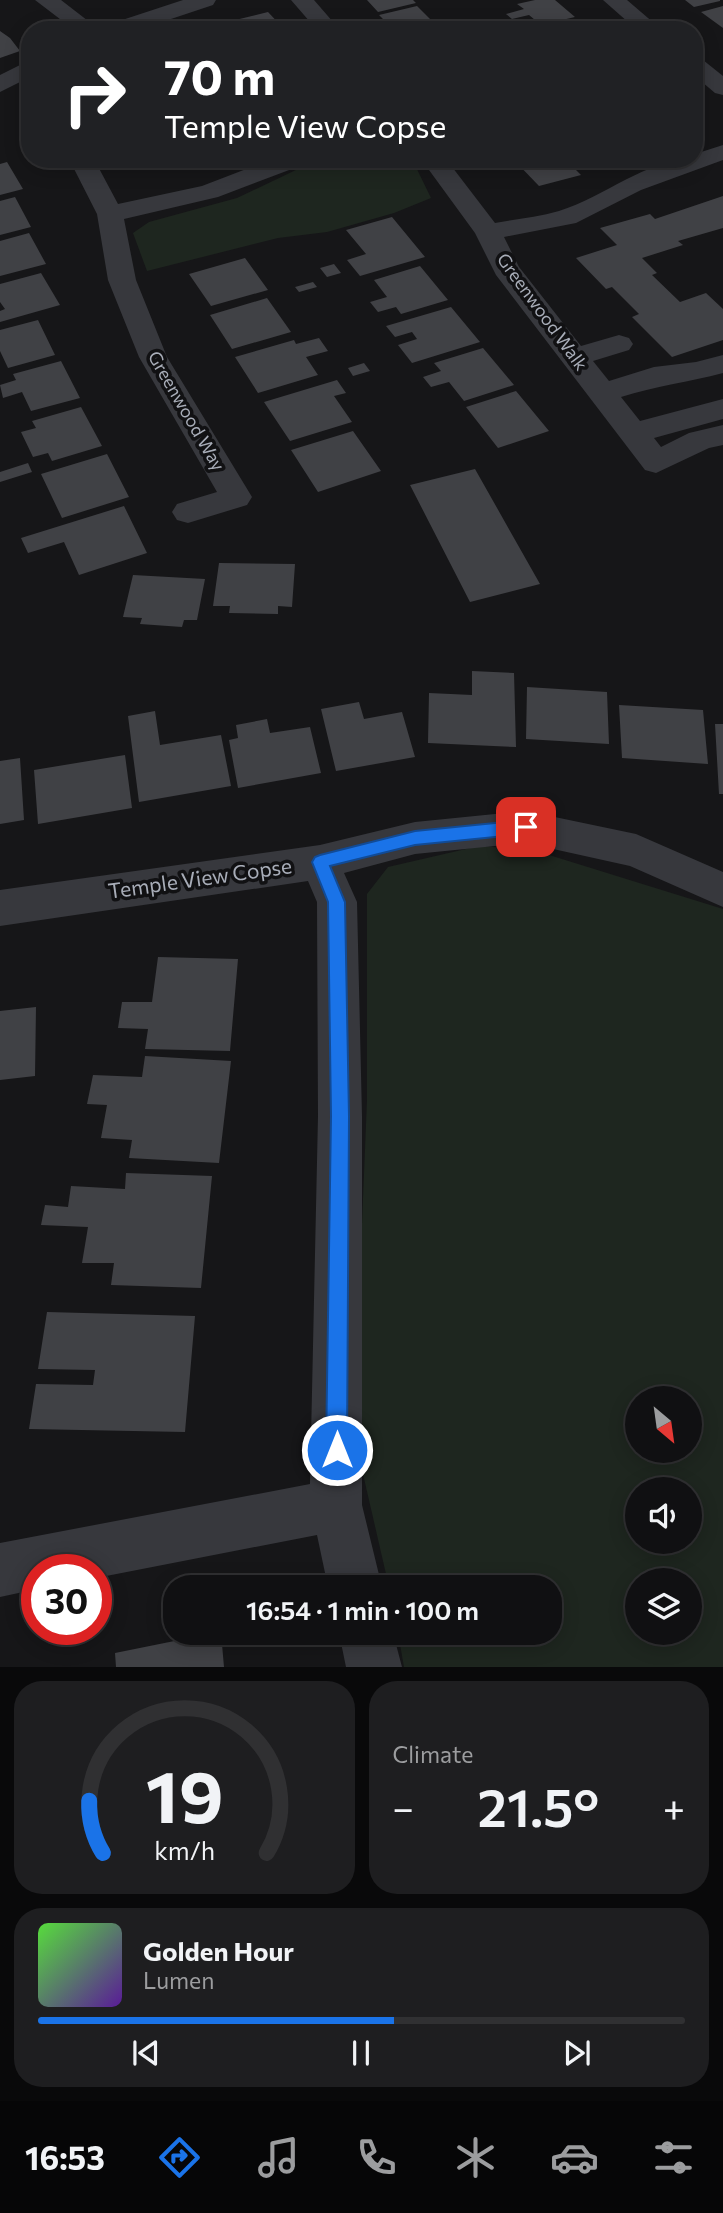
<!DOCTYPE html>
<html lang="en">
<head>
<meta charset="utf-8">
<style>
	:root { --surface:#101012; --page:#1e1e20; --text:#f1f3f6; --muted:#9c9d9f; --line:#303032; --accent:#1a73e8 }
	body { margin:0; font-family:Commissioner,sans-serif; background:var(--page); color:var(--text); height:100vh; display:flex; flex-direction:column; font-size:26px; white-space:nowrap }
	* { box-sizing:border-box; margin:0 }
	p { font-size:23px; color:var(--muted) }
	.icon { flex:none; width:38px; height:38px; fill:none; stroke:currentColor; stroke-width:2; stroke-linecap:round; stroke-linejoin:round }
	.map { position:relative; height:1667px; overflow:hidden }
	.side { display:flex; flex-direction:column; gap:14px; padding:14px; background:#09090a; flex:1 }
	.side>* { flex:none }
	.banner { position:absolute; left:21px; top:21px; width:682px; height:147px; border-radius:28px; box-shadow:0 4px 18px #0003,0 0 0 2px var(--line); background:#202124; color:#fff; overflow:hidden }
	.needle { width:46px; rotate:151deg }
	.tools { position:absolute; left:625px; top:1386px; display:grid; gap:14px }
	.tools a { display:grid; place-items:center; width:77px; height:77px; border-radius:50%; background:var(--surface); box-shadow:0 4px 18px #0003,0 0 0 2px var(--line); font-size:35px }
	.speed { position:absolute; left:21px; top:1554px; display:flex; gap:14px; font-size:35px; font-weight:700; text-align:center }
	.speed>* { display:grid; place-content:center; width:91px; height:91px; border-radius:50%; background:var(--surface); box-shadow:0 4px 18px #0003,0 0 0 2px var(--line); line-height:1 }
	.speed .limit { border:10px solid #d22; background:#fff; color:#111 }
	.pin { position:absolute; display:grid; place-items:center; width:60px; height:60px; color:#fff; margin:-30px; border-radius:14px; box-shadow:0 4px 10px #0006 }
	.me { position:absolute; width:77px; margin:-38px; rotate:0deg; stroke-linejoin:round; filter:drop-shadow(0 0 5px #0008) }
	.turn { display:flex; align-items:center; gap:24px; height:147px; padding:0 28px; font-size:32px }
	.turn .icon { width:91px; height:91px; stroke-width:2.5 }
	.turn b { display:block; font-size:49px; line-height:60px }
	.big { font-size:52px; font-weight:600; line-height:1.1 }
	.side .tile { flex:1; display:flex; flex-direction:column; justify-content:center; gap:10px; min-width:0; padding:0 24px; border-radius:28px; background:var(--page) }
	.side .dial { align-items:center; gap:0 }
	.dial svg { height:182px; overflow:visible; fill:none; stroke:var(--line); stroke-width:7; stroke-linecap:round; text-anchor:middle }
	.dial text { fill:var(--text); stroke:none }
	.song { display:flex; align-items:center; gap:21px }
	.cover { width:84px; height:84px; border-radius:10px; background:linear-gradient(135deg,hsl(110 70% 55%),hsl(270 70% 35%)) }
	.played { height:7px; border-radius:4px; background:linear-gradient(90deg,var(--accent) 55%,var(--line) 55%) }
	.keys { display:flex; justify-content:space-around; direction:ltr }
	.heat { display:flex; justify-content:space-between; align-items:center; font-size:38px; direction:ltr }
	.side .tiles { flex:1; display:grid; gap:14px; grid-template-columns:1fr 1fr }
	.tile:last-child { grid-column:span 2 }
	.trip { position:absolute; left:163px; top:1575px; width:399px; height:70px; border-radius:28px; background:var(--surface); box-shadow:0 4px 18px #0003,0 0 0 2px var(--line); font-weight:600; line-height:70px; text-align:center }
	.tabs { display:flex; height:112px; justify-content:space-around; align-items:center; background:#060607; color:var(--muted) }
	.tabs .icon { width:49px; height:49px }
	.tabs .selected { color:var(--accent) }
	.tabs b { font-size:32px; color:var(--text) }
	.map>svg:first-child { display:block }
	.green { fill:#1e261f; fill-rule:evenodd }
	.building { fill:#404145 }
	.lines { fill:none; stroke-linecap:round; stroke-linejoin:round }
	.minor { fill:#37383d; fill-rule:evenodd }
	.route { fill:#1a73e8; stroke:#114b97; stroke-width:2 }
	.labels { text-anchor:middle; stroke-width:7; stroke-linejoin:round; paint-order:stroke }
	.far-street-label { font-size:18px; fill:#a8adb8; stroke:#111113 }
	.street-label { font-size:21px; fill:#a8adb8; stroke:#111113 }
</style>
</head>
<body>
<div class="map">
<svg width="723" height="1667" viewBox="0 0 723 1667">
	<rect width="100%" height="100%" fill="#161618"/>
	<path class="green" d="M 319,159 L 412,159 L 431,198 L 394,213 L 327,232 L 278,238 L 147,271 L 133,233 L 149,222 L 237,198 Z
		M 479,846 L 533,850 L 723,909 L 723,1667 L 404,1667 L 398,1633 L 550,1633 L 550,1587 L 389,1587 L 357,1448 L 357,1347 L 367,1100 L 367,894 L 388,867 ZM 637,1398 L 690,1398 L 690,1451 L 637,1451 ZM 637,1489 L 690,1489 L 690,1542 L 637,1542 ZM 637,1580 L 690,1580 L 690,1633 L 637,1633 Z"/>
	<path class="building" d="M 367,0 L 413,0 L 416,3 L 378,12 Z
		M 535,0 L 555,0 L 575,17 L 541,25 L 529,15 L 512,19 L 506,14 L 524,9 L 517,4 Z
		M 685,0 L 720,0 L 720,1 L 694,7 Z
		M 417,6 L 439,28 L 394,30 L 379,15 Z
		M 723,6 L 723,28 L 701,12 Z
		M 268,12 L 285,30 L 229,30 L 223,23 Z
		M 576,22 L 584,30 L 549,30 L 549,29 Z
		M 0,31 L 10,38 L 20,51 L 0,58 Z
		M 122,159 L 166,159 L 166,160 L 129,169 Z
		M 513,159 L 565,159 L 581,175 L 539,186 Z
		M 7,162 L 23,189 L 0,195 L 0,164 Z
		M 723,196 L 723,228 L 678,241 L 683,245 L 642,258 L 657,273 L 652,275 L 680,302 L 706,293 L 723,309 L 723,340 L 672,357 L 632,317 L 639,314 L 612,287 L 606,289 L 576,258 L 617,245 L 600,228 L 650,214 L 655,219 Z
		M 15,197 L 31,227 L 0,235 L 0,201 Z
		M 392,217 L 425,257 L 360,276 L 347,260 L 366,254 L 346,230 Z
		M 29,233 L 46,264 L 0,276 L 0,241 Z
		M 245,258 L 268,290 L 211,306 L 189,274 Z
		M 334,264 L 341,273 L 327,277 L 320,268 Z
		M 420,266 L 448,300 L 401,314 L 396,307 L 378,312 L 370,302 L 387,297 L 374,280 Z
		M 41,273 L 60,305 L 0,322 L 0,311 L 5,309 L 0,302 L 0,284 Z
		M 313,282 L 317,287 L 299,292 L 295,287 Z
		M 267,298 L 291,332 L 232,349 L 210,315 Z
		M 451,307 L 480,342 L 412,363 L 398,345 L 417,339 L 412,332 L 395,337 L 386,326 Z
		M 38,320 L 55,355 L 8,368 L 0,351 L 0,330 Z
		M 319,338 L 328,351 L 306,357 L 318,375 L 258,393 L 235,357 L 294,340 L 296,344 Z
		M 483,348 L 514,385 L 464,401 L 449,382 L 431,387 L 423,377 L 441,371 L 434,363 Z
		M 61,361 L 80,398 L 31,411 L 22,392 L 3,398 L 0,385 L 16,380 L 13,374 Z
		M 364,363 L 370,371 L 353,376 L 348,368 Z
		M 337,380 L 346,393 L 334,396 L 352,422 L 290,441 L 264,402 Z
		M 516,391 L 549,431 L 498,448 L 466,407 Z
		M 81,407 L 102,446 L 52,461 L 48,453 L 33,457 L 21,432 L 36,428 L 32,421 Z
		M 353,431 L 381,471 L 318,492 L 291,450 Z
		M 107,454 L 129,497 L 62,518 L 41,474 Z
		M 28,463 L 32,472 L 0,482 L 0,472 Z
		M 475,469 L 540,584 L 470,602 L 410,485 Z
		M 124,506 L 147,553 L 79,575 L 64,542 L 28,553 L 21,538 Z
		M 219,563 L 295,564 L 292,607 L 278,606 L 278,614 L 229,613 L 230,606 L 213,606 Z
		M 133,575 L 205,579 L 197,620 L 184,620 L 182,627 L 140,624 L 142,618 L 123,617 Z
		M 472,671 L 514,673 L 516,747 L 428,743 L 429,693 L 472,695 Z
		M 527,687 L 607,692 L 609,744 L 526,739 Z
		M 359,702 L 364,719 L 402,712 L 415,757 L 336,771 L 321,709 Z
		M 619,705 L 703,710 L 708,764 L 622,758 Z
		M 155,711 L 160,745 L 221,735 L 231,786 L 139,802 L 128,716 Z
		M 267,719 L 270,733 L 310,727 L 321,773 L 238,788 L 229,740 L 238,738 L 236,725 Z
		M 715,724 L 723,724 L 723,794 L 719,794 Z
		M 125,755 L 132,808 L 38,824 L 34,770 Z
		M 20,758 L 24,820 L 0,824 L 0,761 Z
		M 158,957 L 238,959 L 230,1051 L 145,1049 L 148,1029 L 118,1028 L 122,1002 L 152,1002 Z
		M 36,1007 L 35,1076 L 0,1080 L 0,1011 Z
		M 145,1056 L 231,1061 L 219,1163 L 129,1158 L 132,1140 L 101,1138 L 107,1105 L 87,1104 L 93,1075 L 142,1077 Z
		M 126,1173 L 212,1176 L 201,1288 L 111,1285 L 114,1263 L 82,1263 L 88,1227 L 41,1225 L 45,1205 L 68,1207 L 71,1186 L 125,1189 Z
		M 47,1312 L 195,1316 L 185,1432 L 29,1429 L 36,1384 L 93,1385 L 95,1370 L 38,1369 Z
		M 214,1633 L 221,1633 L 224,1667 L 116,1667 L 115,1653 Z"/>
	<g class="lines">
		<path class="minor" d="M 35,0 L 61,0 L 92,24 L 89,29 L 73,29 Z
			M 183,0 L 216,0 L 213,5 L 138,30 L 104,30 L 107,25 Z
			M 291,0 L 314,0 L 340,30 L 317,30 Z
			M 603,0 L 627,0 L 662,30 L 637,30 Z
			M 695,58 L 703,60 L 723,76 L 723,95 L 715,93 L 695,76 Z
			M 30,60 L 30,77 L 0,92 L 0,75 Z
			M 723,145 L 723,160 L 641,190 L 576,223 L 504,237 L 519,267 L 581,346 L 619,335 L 629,338 L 633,344 L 629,350 L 593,361 L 609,381 L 654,367 L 696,362 L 723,355 L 723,373 C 689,382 655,386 621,397 L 640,421 L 723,399 L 723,419 L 654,438 L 661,447 L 689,433 L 723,425 L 723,445 L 709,448 L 656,473 L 645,470 L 496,275 L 475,233 L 421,159 L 446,159 L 495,223 C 516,219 538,217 559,211 C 605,197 645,159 695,159 L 695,154 Z
			M 69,159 L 94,159 L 118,204 L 202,186 L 272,159 L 308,159 L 305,164 L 218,197 L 124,219 L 136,280 L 167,357 L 252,497 L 247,505 L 188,523 L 177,520 L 172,512 L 177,504 L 217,492 L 139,357 L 108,280 L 97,214 Z
			M 526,811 L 636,834 L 723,872 L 723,907 L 630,866 L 526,843 L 415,854 L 344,873 L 357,902 L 362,1116 L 362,1505 L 382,1587 L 328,1587 L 317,1535 L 96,1578 L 96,1570 L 37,1570 L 37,1589 L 0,1597 L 0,1543 L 310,1484 L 318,1116 L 317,902 L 308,881 L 0,926 L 0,890 L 320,845 L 415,822 Z
			M 339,1633 L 393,1633 L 402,1667 L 346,1667 Z"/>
	</g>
	<path class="route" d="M 526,820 L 531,822 L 534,827 L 531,832 L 526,834 L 415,845 L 330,866 L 345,902 L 349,1116 L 347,1450 L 344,1457 L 337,1460 L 329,1457 L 326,1450 L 331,1116 L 328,902 L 312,862 L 315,857 L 320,855 L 415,831 Z"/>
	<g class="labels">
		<g class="far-street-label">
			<text transform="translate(542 312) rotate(54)" y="6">Greenwood Walk</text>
			<text transform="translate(186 411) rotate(60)" y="6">Greenwood Way</text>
		</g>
		<g class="street-label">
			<text transform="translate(200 879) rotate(-8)" y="7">Temple View Copse</text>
		</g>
	</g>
</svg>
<div class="tools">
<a><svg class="needle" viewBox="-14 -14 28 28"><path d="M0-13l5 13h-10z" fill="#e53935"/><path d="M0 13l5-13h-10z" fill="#9c9d9f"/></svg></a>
<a><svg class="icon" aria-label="sound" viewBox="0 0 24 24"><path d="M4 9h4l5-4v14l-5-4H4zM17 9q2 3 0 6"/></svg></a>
<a><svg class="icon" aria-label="layers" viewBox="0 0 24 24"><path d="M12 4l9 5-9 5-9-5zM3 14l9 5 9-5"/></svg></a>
</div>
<div class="speed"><div class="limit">30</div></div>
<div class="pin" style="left:526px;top:827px;background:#d93025"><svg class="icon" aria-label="arrive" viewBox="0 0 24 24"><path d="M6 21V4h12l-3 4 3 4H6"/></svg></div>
<svg class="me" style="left:337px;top:1450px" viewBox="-20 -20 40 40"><circle r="17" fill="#1a73e8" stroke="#fff" stroke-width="3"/><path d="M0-11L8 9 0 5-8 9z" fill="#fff"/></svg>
<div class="trip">16:54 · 1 min · 100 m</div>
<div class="banner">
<div class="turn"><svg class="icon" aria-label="right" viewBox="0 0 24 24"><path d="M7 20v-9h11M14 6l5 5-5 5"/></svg><div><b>70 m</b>Temple View Copse</div></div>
</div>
</div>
<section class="side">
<div class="tiles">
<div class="tile dial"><svg viewBox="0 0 100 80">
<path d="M14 69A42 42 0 1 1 86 69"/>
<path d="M14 69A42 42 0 0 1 8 46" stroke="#1a73e8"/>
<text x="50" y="56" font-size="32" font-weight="700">19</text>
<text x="50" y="72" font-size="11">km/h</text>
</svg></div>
<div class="tile"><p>Climate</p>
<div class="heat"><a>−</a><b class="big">21.5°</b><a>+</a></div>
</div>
<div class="tile">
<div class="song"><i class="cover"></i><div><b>Golden Hour</b><p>Lumen</p></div></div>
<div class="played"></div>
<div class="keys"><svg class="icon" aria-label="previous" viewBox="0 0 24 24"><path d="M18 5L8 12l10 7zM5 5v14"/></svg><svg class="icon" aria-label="pause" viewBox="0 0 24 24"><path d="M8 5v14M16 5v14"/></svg><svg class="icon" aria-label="next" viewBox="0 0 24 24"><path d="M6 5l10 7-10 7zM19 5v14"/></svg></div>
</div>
</div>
</section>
<nav class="tabs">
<b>16:53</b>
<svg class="icon selected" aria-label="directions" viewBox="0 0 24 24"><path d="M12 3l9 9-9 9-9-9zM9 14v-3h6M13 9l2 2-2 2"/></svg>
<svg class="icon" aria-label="music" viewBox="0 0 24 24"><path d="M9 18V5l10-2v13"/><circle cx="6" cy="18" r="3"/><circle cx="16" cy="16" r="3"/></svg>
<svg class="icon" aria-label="phone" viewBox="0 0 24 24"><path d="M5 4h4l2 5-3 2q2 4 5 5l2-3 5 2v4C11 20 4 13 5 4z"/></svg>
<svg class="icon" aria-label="climate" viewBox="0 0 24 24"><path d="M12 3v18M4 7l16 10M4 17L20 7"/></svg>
<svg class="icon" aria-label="car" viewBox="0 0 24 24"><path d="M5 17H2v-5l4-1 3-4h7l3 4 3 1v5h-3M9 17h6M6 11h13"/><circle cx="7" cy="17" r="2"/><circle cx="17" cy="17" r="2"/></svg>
<svg class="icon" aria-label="filters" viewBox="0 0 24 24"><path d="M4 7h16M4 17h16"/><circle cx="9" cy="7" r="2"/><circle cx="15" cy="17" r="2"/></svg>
</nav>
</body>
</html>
